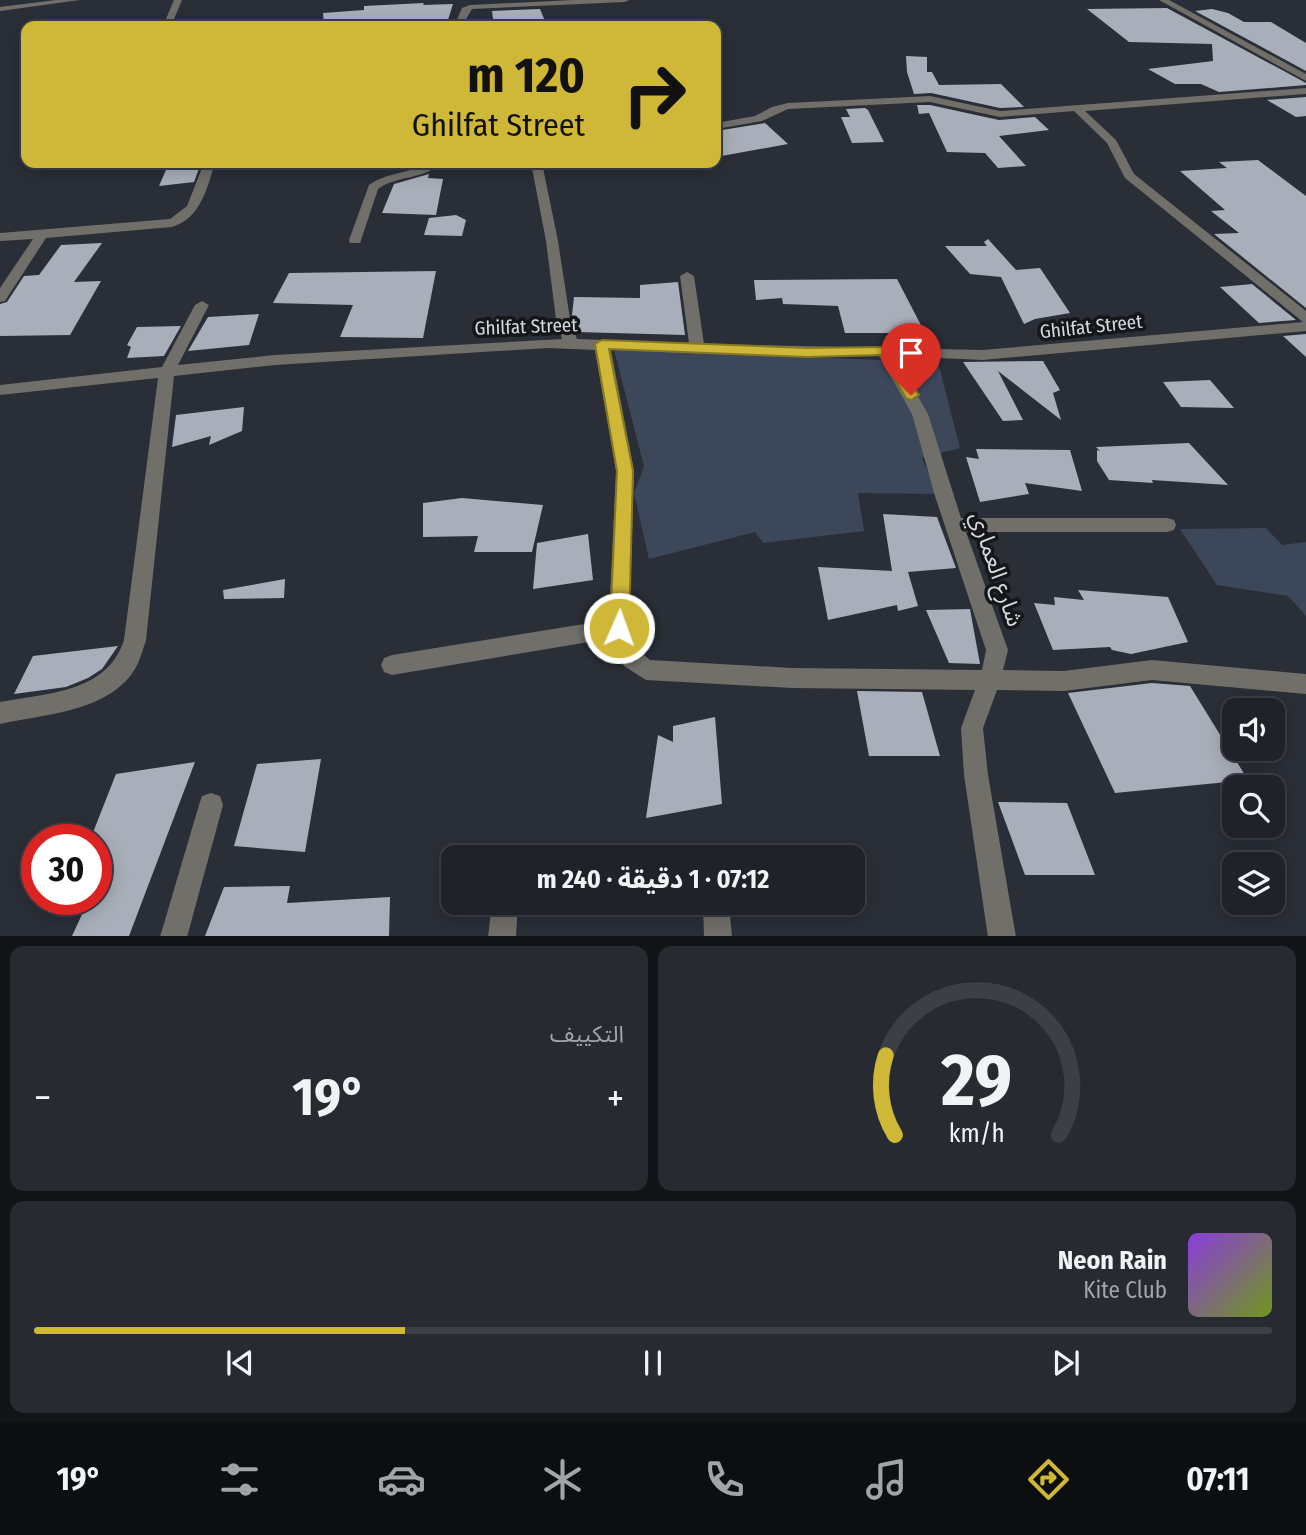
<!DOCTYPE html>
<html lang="ar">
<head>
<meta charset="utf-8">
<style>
	:root { --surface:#1f2229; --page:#272a31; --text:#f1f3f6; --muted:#a1a4a8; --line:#3c3f46; --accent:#cfb837 }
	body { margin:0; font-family:"Fira Sans Condensed","Noto Sans Arabic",sans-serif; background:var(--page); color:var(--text); direction:rtl; height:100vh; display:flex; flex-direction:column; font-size:26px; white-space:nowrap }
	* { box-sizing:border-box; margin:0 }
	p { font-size:23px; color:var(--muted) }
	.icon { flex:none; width:38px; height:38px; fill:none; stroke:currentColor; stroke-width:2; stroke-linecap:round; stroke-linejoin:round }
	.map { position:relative; height:936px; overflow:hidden; direction:ltr }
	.side { display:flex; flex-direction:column; gap:10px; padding:10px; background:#111317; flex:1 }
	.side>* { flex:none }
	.hud { position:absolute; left:21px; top:21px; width:700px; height:147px; border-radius:14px; box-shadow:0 4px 18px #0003,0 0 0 2px var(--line); direction:rtl; background:#cfb837; color:#111; overflow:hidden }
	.fabs { position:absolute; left:1222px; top:698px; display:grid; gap:14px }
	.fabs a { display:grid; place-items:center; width:63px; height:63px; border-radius:14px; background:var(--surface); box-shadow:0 4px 18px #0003,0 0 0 2px var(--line); font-size:35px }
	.speed { position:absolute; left:21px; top:824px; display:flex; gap:14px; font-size:35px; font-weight:700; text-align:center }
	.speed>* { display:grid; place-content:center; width:91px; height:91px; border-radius:50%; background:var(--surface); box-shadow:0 4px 18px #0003,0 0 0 2px var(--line); line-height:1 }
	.speed .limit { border:10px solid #d22; background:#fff; color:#111 }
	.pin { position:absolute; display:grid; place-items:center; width:60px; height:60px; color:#fff; margin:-72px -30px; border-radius:50% 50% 50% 0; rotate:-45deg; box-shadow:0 0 7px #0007 }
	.pin .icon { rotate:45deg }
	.me { position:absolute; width:77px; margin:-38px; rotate:2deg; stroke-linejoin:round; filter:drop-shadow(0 0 5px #0008) }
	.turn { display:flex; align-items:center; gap:24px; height:147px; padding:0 21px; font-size:32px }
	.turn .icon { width:91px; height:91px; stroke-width:2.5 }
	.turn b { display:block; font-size:49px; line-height:60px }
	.big { font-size:52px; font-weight:700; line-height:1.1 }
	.side .widget { flex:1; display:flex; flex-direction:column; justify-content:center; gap:10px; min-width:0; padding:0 24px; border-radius:14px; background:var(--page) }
	.side .dial { align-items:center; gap:0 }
	.dial svg { height:182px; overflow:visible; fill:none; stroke:var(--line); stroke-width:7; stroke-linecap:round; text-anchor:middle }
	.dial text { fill:var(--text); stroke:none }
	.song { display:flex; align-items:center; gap:21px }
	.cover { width:84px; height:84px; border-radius:10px; background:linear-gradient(135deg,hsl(270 70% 55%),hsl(80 70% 35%)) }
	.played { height:7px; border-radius:4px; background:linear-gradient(90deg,var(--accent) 30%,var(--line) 30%) }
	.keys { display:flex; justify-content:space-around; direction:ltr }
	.heat { display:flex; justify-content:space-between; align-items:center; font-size:38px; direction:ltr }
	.side .tiles { flex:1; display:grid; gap:10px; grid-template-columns:1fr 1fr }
	.widget:last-child { grid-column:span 2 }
	.trip { position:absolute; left:441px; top:845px; width:424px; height:70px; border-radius:14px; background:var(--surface); box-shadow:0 4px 18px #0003,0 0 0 2px var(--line); font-weight:700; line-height:70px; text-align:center; direction:rtl }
	.tabs { display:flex; height:112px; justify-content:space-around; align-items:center; background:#0c0e10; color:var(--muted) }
	.tabs .icon { width:49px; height:49px }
	.tabs .current { color:var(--accent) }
	.tabs b { font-size:32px; color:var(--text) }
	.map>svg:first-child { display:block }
	.green { fill:#3d475a }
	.building { fill:#a9afba }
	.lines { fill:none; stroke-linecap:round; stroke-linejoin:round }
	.minor { fill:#706f6a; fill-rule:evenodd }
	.route { fill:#cfb837; stroke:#877824; stroke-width:2 }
	.labels { text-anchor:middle; stroke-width:7; stroke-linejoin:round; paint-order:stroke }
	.street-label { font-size:19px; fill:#d6d9e0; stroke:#14161a }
	.near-street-label { font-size:23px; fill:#d6d9e0; stroke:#14161a }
</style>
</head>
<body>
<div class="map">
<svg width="1306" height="937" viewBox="0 0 1306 937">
	<rect width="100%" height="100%" fill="#292e37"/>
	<path class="green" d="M 614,350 L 938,362 L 960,448 L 922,458 L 937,494 L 858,493 L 864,531 L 763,543 L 755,532 L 649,559 L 634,493 L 644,466 Z
		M 1266,528 L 1282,545 L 1306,542 L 1306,616 L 1288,596 L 1217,585 L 1180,529 Z"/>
	<path class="building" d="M 424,3 L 423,5 L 453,4 L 447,23 L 418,23 L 417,26 L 324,26 L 323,13 L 364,10 L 364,6 Z
		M 1167,8 L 1306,83 L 1306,85 L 1219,92 L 1201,84 L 1175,84 L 1148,69 L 1213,61 L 1212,44 L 1129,42 L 1087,9 Z
		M 540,9 L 547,26 L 494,26 L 492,11 Z
		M 1212,9 L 1228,13 L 1244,22 L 1271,22 L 1306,43 L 1306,71 L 1195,11 Z
		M 906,56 L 927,57 L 927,72 L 932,72 L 939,85 L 1001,84 L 1024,107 L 1000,108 L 931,93 L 914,94 L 907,72 Z
		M 1306,97 L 1306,116 L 1296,117 L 1267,100 Z
		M 917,105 L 930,105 L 999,120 L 1035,117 L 1049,130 L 999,136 L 1026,166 L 998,168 L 985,153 L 947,152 L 929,113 L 919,114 Z
		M 865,108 L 868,110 L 884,142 L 852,143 L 841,117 L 850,117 L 846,109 Z
		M 765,123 L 788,144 L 716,157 L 716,131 Z
		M 1258,160 L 1306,196 L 1306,308 L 1214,234 L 1239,233 L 1211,211 L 1225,210 L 1180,171 L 1227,168 L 1219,162 Z
		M 169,163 L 201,163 L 194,182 L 159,186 Z
		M 429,174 L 428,178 L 443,179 L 436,215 L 382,213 L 394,184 Z
		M 456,215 L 466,220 L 462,236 L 424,235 L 429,218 Z
		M 988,239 L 1016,270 L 1040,268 L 1070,313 L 1035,319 L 1024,324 L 1001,277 L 970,274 L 945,246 L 987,246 L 984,242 Z
		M 102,243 L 74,282 L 101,281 L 70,335 L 0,336 L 0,304 L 7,302 L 24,276 L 39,275 L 61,245 Z
		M 436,271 L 423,338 L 340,337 L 353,305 L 273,303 L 289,273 Z
		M 897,279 L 925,333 L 845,333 L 838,306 L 783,304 L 782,298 L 756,300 L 754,280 Z
		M 678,282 L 685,335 L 577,332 L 572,315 L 574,297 L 640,298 L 640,285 Z
		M 1252,284 L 1296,320 L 1259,323 L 1220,287 Z
		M 259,314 L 249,345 L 188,351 L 208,317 Z
		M 181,326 L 164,356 L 127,358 L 131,347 L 127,345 L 137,327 Z
		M 1306,334 L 1306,357 L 1283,336 Z
		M 1043,361 L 1060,390 L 1053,393 L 1061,420 L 998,371 L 1023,420 L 1003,421 L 963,362 Z
		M 1210,380 L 1234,408 L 1181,407 L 1163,382 Z
		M 244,407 L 242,431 L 209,445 L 211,436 L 172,447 L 176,415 Z
		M 1189,443 L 1228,485 L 1152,480 L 1153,483 L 1109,480 L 1097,461 L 1097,450 L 1100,451 L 1096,447 Z
		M 976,449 L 1070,450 L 1082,491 L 1025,483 L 1029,494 L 980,502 L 966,457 L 979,459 Z
		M 462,498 L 543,505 L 532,552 L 474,552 L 478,536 L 423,537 L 423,503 Z
		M 883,514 L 937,517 L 956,568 L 908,572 L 918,606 L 898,611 L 897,605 L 828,620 L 818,567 L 892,571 Z
		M 588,534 L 593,580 L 533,589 L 537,543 Z
		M 285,579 L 284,598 L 224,599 L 223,590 Z
		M 1078,590 L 1168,597 L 1188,642 L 1131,654 L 1112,650 L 1110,647 L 1053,650 L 1034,603 L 1055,605 L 1054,597 L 1084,600 Z
		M 970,609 L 980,664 L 949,663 L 926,610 Z
		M 118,646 L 102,669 L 88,678 L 66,687 L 14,694 L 33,656 Z
		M 1152,683 L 1190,686 L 1248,780 L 1115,793 L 1068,693 Z
		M 857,691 L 922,692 L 940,756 L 869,756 Z
		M 715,717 L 722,804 L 646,818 L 658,735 L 673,742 L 673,726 Z
		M 321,759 L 305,852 L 234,846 L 257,764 Z
		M 195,762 L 129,936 L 72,936 L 84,910 L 83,900 L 96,900 L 96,840 L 90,840 L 116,774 Z
		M 998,802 L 1067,803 L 1095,875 L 1025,875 Z
		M 290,886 L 287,903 L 390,897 L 389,936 L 205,936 L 224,887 Z"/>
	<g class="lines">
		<path class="minor" d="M 56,0 L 80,0 L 0,11 L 0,7 Z
			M 174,0 L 182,0 L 171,26 L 163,26 Z
			M 573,0 L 629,0 L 625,2 L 472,9 L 462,26 L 454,26 L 462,8 L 470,5 Z
			M 1159,0 L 1169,0 L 1306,74 L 1306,81 Z
			M 1306,88 L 1306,94 L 1085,111 L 1116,140 L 1134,174 L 1306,311 L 1306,331 L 983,360 L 895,356 L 928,414 L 961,518 L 1167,518 L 1174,520 L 1176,525 L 1174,530 L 1167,532 L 966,532 L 1008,650 L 1003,670 L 1064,671 L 1152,660 L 1306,674 L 1306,694 L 1152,680 L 1064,691 L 997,690 L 983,728 L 988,775 L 1016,937 L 988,937 L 964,775 L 961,728 L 975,690 L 792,688 L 646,680 L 624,666 L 613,638 L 392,675 L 384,672 L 381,665 L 384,658 L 392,655 L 609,620 L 616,471 L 595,350 L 548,348 L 275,365 L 174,376 L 146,640 C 142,652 139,665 131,675 C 103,712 41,715 0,724 L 0,702 C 47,693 107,693 124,640 L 158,378 L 0,395 L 0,385 L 162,367 L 195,305 L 202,301 L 209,305 L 178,365 L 275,355 L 562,339 L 556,319 L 546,241 L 531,163 L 542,163 L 558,241 L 570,319 L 577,339 L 689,343 L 680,276 L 687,272 L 694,276 L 704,344 L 983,350 L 1303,322 L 1125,178 L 1107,143 L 1074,111 L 1000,117 L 930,102 L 788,109 L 762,121 L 716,129 L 716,123 L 755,116 L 772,107 L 788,103 L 930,96 L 1000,111 ZM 611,350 L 788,357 L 879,356 L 912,414 L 935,496 L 986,650 L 982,670 L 792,668 L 650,660 L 640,652 L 629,628 L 634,471 Z
			M 204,163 L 215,163 C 207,188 201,218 172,227 L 46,238 L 5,301 L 0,302 L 0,288 L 33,239 L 0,241 L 0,233 L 170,219 L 187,206 Z
			M 428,163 L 441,163 C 424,180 397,175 378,189 L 360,243 L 350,243 L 349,240 L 369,185 C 387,172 409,174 428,163 Z
			M 211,793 L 220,796 L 223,805 L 187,937 L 160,937 L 199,805 L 202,796 Z
			M 492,903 L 518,903 L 516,937 L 488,937 Z
			M 703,903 L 729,903 L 732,937 L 704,937 Z"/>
	</g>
	<path class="route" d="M 602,340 L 807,348 L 884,347 L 889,348 L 919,395 L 911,400 L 906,398 L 880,355 L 807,357 L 609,349 L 633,471 L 629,628 L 626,634 L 619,637 L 613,634 L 610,628 L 617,471 L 595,344 Z"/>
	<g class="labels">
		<g class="street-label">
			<text transform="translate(526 326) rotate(-2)" y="7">Ghilfat Street</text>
			<text transform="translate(1091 326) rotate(-6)" y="7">Ghilfat Street</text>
		</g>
		<g class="near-street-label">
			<text transform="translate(997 569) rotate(71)" y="8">شارع العماري</text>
		</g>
	</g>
</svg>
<div class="fabs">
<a><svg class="icon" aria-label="sound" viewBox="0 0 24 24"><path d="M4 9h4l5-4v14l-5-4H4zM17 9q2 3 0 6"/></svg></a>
<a><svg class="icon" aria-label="search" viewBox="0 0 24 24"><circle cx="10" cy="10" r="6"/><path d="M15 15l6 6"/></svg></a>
<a><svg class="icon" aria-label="layers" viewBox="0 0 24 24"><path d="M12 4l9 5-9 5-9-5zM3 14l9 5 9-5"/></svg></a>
</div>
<div class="speed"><div class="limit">30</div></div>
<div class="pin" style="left:911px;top:395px;background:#d93025"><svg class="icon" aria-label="arrive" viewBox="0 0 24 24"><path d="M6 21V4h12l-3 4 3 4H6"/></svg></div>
<svg class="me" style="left:619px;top:628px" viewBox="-20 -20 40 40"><circle r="17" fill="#cfb837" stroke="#fff" stroke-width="3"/><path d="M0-11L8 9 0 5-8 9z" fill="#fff"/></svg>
<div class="trip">07:12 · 1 دقيقة · 240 m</div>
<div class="hud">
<div class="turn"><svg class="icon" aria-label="right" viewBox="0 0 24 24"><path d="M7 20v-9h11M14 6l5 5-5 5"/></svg><div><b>120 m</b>Ghilfat Street</div></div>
</div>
</div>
<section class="side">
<div class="tiles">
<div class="widget dial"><svg viewBox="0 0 100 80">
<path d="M14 69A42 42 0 1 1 86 69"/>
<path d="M14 69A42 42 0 0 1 10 34" stroke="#cfb837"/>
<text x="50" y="56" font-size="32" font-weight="700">29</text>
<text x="50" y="72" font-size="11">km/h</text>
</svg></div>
<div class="widget"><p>التكييف</p>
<div class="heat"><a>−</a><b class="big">19°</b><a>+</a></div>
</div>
<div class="widget">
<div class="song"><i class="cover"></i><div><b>Neon Rain</b><p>Kite Club</p></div></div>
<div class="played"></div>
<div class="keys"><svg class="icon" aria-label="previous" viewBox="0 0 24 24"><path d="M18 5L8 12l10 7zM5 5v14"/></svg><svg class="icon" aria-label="pause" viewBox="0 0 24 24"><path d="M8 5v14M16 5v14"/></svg><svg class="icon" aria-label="next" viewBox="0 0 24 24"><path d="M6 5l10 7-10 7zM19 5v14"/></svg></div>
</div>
</div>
</section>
<nav class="tabs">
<b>07:11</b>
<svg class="icon current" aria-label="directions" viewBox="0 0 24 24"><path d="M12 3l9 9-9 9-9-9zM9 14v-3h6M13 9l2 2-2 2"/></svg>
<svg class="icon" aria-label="music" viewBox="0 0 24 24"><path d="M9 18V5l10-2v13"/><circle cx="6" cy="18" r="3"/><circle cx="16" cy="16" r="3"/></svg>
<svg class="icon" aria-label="phone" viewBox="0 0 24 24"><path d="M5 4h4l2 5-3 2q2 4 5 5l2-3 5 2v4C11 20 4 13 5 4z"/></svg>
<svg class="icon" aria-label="climate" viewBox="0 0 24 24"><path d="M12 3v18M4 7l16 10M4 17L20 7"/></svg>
<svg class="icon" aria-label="car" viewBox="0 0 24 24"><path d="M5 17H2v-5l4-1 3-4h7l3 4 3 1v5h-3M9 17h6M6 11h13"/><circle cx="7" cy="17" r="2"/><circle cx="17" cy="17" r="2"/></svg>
<svg class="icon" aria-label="filters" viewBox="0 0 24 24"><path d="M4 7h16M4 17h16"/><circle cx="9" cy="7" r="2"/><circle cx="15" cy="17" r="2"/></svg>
<b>19°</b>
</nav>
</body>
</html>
